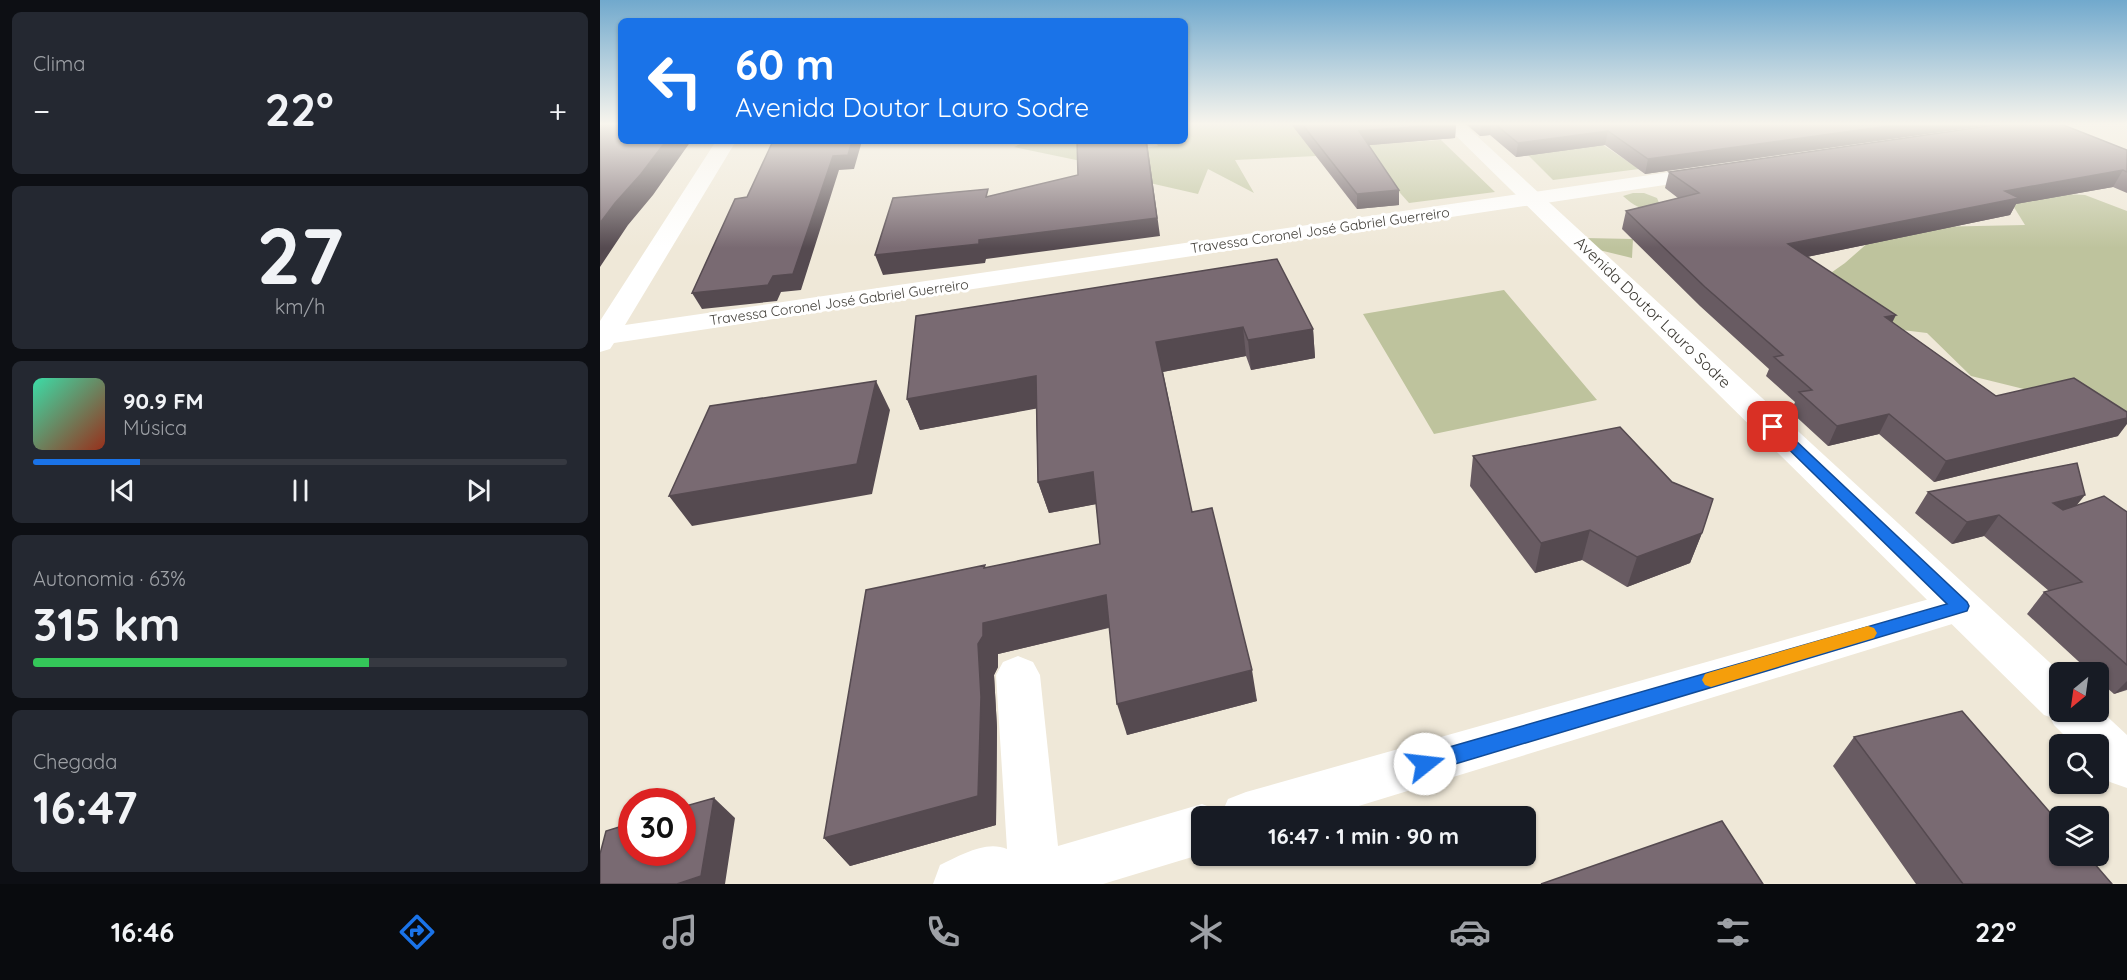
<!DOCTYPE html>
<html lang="pt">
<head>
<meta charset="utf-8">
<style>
	:root { --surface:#171b24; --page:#242831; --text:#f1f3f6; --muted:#9ea1a6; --line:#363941; --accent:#1a73e8 }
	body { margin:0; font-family:Quicksand,sans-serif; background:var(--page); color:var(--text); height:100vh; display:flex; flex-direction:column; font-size:22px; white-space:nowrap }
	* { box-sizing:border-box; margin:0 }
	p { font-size:20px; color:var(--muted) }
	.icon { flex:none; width:33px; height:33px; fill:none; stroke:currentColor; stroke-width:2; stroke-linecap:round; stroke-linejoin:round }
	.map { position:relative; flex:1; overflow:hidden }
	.sheet { display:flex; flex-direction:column; gap:12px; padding:12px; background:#0d0f14; width:600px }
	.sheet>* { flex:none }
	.hud { position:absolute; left:18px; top:18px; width:570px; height:126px; border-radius:9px; box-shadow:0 2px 4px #0004; background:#1a73e8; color:#fff; overflow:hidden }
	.needle { width:39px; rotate:209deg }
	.tools { position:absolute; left:1449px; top:662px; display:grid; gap:12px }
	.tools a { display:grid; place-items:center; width:60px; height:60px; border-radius:9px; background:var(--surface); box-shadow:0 2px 4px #0004; font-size:30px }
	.speed { position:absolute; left:18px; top:788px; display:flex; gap:12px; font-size:30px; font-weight:700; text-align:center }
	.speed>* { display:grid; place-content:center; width:78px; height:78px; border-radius:50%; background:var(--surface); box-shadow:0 2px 4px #0004; line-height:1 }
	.speed .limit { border:9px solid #d22; background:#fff; color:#111 }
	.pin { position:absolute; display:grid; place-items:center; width:51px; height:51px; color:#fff; margin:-26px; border-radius:12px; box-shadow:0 3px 9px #0006 }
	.me { position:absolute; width:66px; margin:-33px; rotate:74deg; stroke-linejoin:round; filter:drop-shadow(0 0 4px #0008) }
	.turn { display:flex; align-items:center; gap:21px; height:126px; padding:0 18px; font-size:27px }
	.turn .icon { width:78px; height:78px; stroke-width:2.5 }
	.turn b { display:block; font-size:42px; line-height:51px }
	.big { font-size:45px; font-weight:800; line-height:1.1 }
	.sheet .card { flex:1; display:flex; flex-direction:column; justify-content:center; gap:9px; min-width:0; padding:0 21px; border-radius:9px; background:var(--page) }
	.sheet .dial { align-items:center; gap:0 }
	.dial b { font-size:78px; line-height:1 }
	.song { display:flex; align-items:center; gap:18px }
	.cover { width:72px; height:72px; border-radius:9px; background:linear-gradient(135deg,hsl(160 70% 55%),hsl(10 70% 35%)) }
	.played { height:6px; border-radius:3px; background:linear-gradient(90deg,var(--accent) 20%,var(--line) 20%) }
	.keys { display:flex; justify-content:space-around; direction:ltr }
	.heat { display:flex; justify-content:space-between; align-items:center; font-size:33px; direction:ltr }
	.charge { height:9px; border-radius:4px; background:linear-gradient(90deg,#34c759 63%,var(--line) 0) }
	.trip { position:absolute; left:591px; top:806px; width:345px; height:60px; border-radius:9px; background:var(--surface); box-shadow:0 2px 4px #0004; font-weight:800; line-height:60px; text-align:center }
	.tab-bar { display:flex; height:96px; justify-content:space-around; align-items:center; background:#090b0e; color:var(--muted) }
	.tab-bar .icon { width:42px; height:42px }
	.tab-bar .on { color:var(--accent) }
	.tab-bar b { font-size:27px; color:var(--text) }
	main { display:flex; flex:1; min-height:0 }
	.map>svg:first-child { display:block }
	.green { fill:#bec39d }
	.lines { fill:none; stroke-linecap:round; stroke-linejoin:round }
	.minor { fill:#fff; fill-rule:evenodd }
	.tertiary { fill:#fff; fill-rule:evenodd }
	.wall { fill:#685b62 }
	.shaded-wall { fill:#554a50 }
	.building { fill:#796a72; stroke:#554a50; stroke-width:1.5 }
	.route { fill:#1a73e8; stroke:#114b97; stroke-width:1.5 }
	.slow { fill:#f59e0b }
	.labels { text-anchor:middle; stroke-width:6; stroke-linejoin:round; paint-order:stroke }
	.far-street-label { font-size:14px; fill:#3f3c36; stroke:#fff }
	.street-label { font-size:16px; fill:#3f3c36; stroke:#fff }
</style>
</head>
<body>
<main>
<section class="sheet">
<div class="card"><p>Clima</p>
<div class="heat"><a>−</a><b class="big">22°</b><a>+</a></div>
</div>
<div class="card dial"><b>27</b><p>km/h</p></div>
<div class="card">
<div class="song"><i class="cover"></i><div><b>90.9 FM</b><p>Música</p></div></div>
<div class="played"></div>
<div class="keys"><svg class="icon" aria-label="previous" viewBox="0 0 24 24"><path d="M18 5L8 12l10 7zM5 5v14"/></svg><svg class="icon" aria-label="pause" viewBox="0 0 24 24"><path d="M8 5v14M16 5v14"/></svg><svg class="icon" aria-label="next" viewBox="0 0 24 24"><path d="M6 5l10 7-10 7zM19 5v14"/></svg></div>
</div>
<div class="card"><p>Autonomia · 63%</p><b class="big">315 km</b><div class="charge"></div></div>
<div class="card"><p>Chegada</p><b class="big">16:47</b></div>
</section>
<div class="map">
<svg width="1527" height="884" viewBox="0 0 1527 884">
	<rect width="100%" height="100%" fill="#efe8d8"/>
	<path class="green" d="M 585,124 L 736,124 L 779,144 L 841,140 L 895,192 L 809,203 L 761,149 L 716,156 L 635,160 L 654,193 L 608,169 L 598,194 L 541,181 L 531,149 L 558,146 L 555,141 L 585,141 Z
		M 972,124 L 1039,169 L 953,180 L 928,155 Z
		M 427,141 L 521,141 L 481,161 L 414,147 Z
		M 1404,191 L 1485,195 L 1527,211 L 1527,422 L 1460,398 L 1371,376 L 1327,333 L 1194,317 L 1205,291 L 1245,263 L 1278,234 L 1329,227 L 1425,225 Z
		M 1033,193 L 1044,193 L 1057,198 L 1062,210 C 1045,212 1035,207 1023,196 Z
		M 985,238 L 1033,239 L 1032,258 L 995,249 Z
		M 904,290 L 997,400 L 834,434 L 763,314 Z"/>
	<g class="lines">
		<path class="minor" d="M 116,141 L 136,141 L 25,325 L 1111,166 L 1118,168 L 1121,172 L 1118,176 L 1111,178 L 14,343 L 10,349 L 0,352 L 0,321 Z
			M 1361,590 L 1375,595 L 1381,606 L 1375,617 L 726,816 L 602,816 L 602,854 L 503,884 L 333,884 L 340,865 C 360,856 385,840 407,849 L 396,675 L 403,662 L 418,656 L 433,662 L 440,675 L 458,846 L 602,804 L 620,811 L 621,815 L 628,799 L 646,792 Z"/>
		<path class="tertiary" d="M 844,124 L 864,124 L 1460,672 L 1460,711 L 1498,711 L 1498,708 L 1527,735 L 1527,788 L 1510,782 L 1498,770 L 1498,744 L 1473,744 L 1454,725 L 1450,717 L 1444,715 Z"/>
	</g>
	<path class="wall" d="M 691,124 L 856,124 L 855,138 L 769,145 L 799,205 L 757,209 Z
		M 866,124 L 1397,124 L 1045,174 L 1005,145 L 916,157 L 890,135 L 880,136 Z
		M 1527,150 L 1527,193 L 1513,187 L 1416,204 L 1410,215 L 1207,257 L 1293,323 L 1396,396 L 1518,436 L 1334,482 L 1279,434 L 1228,446 L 1191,412 L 1195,402 L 1166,376 L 1169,369 L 1100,306 L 1022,229 L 1026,211 L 1078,198 L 1065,188 L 1069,172 Z
		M 316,316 L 713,329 L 715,358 L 651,370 L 646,356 L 563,372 L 592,512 L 657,701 L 527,735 L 509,628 L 398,654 L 398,667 L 394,675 L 397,728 L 396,825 L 250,866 L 224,838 L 386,568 L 500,544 L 496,504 L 449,513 L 438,482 L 436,408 L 320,430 L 307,399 Z
		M 873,456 L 1102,533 L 1090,563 L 1027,587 L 982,560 L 935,573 L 870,486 Z
		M 1328,492 L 1478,505 L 1527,512 L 1527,690 L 1514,694 L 1498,680 L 1498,672 L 1490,672 L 1427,614 L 1444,592 L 1449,591 L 1384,536 L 1352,544 L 1315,513 Z
		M 1254,737 L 1512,884 L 1316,884 L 1233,766 Z"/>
	<path class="shaded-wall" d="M 856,124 L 855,138 L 759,146 L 759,131 Z
		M 881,124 L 891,124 L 890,135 L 880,136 Z
		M 1303,124 L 1397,124 L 1045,174 L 1048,159 Z
		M 1008,131 L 1005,145 L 916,157 L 918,143 Z
		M 66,141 L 91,141 L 53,195 L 28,225 L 0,267 L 0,223 L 15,203 Z
		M 252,141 L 262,141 L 254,169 L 239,170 L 201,290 L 181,292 L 177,301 L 102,309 L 92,293 L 233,156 Z
		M 547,141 L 560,236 L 386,259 L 385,263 L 283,275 L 275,255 L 379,240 Z
		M 1523,170 L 1513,187 L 1416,204 L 1410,215 L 1182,262 L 1188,244 L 1405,191 Z
		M 799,190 L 799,205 L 757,209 L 757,194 Z
		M 1296,315 L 1287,333 L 1285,317 Z
		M 643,327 L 646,356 L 562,372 L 556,342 Z
		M 713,329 L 715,358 L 651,370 L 648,340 Z
		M 436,376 L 445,407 L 320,430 L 307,399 Z
		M 276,381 L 290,410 L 272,494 L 92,526 L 69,496 Z
		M 1289,414 L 1279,434 L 1228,446 L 1237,426 Z
		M 1527,418 L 1527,424 L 1518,436 L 1334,482 L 1346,461 Z
		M 493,472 L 502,503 L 449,513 L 438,482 Z
		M 1485,495 L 1468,516 L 1453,503 Z
		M 1399,515 L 1384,536 L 1352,544 L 1367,522 Z
		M 990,530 L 982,560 L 935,573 L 941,543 Z
		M 1102,533 L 1090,563 L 1027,587 L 1037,557 Z
		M 506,595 L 515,626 L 398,654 L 398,667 L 394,675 L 397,728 L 396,825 L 250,866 L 224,838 L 378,644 L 383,623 Z
		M 652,670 L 657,701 L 527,735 L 517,704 Z
		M 1527,681 L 1527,689 L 1514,694 Z
		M 114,798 L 135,818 L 125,884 L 77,884 Z"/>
	<path class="building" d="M 0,124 L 21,124 L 21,141 L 66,141 L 41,174 L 15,203 L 0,223 Z
		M 702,124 L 852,124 L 759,131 L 799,190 L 757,194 Z
		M 895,124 L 1303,124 L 1048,159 L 1008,131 L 918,143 Z
		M 1402,124 L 1461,124 L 1527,150 L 1527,172 L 1523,170 L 1405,191 L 1419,198 L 1188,244 L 1296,315 L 1285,317 L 1396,396 L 1474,378 L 1527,412 L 1527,418 L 1346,461 L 1289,414 L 1237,426 L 1199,392 L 1212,390 L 1174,357 L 1183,355 L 1105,287 L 1026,211 L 1099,193 L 1069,172 Z
		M 173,141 L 252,141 L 248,155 L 233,156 L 193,274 L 173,276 L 168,285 L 92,293 L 135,199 L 147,197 Z
		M 477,141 L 546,141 L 557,218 L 379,240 L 379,244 L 275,255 L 293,198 L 388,189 L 386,197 L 478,175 Z
		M 677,259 L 713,329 L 648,340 L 643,327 L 556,342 L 592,512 L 612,508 L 652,670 L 517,704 L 506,595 L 383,623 L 383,636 L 378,644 L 381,697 L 378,796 L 224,838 L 266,590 L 385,565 L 384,568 L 500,544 L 493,472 L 438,482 L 436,376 L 307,399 L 316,316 Z
		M 276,381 L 257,464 L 69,496 L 110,406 Z
		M 1020,427 L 1072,482 L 1113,499 L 1102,533 L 1037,557 L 990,530 L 941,543 L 873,456 Z
		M 1477,463 L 1485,495 L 1453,503 L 1463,510 L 1504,496 L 1527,512 L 1527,665 L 1444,592 L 1482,582 L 1399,515 L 1367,522 L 1328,492 Z
		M 1362,711 L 1460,824 L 1460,855 L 1487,855 L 1512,884 L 1363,884 L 1254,737 Z
		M 114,798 L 101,876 L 77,884 L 0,884 L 0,854 L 6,831 L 32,823 L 32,852 L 82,852 L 82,807 Z
		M 1122,821 L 1163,884 L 941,884 Z"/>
	<linearGradient id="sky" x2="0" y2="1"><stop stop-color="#71a9cd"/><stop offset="0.5" stop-color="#f8f5ed"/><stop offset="1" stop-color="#f8f5ed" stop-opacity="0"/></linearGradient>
	<rect width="1527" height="248" fill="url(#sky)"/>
	<path class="route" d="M 1173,423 L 1178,424 L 1367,602 L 1369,606 L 1367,611 L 825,773 L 818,770 L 815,764 L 818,757 L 825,754 L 1347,604 L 1169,430 L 1167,427 L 1169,424 Z"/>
	<path class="slow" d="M 1268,626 L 1274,628 L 1277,633 L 1274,638 L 1111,687 L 1105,685 L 1102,680 L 1105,674 L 1111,672 Z"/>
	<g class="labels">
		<g class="far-street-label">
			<text transform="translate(720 230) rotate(-8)" y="5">Travessa Coronel José Gabriel Guerreiro</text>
			<text transform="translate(239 302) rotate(-8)" y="5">Travessa Coronel José Gabriel Guerreiro</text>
		</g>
		<g class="street-label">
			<text transform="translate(1053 312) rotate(44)" y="6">Avenida Doutor Lauro Sodre</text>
		</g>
	</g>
</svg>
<div class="tools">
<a><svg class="needle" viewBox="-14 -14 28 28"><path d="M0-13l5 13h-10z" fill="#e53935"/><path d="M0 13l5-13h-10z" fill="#9ea1a6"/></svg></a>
<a><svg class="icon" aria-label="search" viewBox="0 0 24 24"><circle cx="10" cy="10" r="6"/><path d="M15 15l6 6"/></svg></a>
<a><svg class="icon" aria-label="layers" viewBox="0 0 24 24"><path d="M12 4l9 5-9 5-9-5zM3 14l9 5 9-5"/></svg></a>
</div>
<div class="speed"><div class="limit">30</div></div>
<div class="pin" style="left:1173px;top:427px;background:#d93025"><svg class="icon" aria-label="arrive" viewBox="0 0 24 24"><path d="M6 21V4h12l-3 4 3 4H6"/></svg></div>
<svg class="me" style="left:825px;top:764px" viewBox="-20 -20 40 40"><circle r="19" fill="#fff"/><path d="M0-13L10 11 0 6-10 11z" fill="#1a73e8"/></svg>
<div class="trip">16:47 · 1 min · 90 m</div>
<div class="hud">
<div class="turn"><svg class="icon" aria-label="left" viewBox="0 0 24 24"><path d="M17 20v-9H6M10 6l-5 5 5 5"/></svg><div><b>60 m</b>Avenida Doutor Lauro Sodre</div></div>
</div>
</div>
</main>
<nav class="tab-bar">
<b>16:46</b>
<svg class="icon on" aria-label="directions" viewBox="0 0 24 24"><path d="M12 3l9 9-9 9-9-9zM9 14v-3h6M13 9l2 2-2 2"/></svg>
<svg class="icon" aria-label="music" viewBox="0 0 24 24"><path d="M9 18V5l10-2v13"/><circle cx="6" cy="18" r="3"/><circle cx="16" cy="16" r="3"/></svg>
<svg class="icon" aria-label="phone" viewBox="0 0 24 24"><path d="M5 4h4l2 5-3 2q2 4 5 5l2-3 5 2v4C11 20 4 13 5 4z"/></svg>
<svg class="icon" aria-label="climate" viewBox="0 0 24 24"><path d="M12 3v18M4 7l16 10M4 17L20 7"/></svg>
<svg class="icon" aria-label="car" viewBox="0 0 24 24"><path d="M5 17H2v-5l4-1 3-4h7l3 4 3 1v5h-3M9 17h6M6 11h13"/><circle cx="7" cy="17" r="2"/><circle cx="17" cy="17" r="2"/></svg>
<svg class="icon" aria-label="filters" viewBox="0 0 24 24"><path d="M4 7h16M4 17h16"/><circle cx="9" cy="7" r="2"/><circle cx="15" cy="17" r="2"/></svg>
<b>22°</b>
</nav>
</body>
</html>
